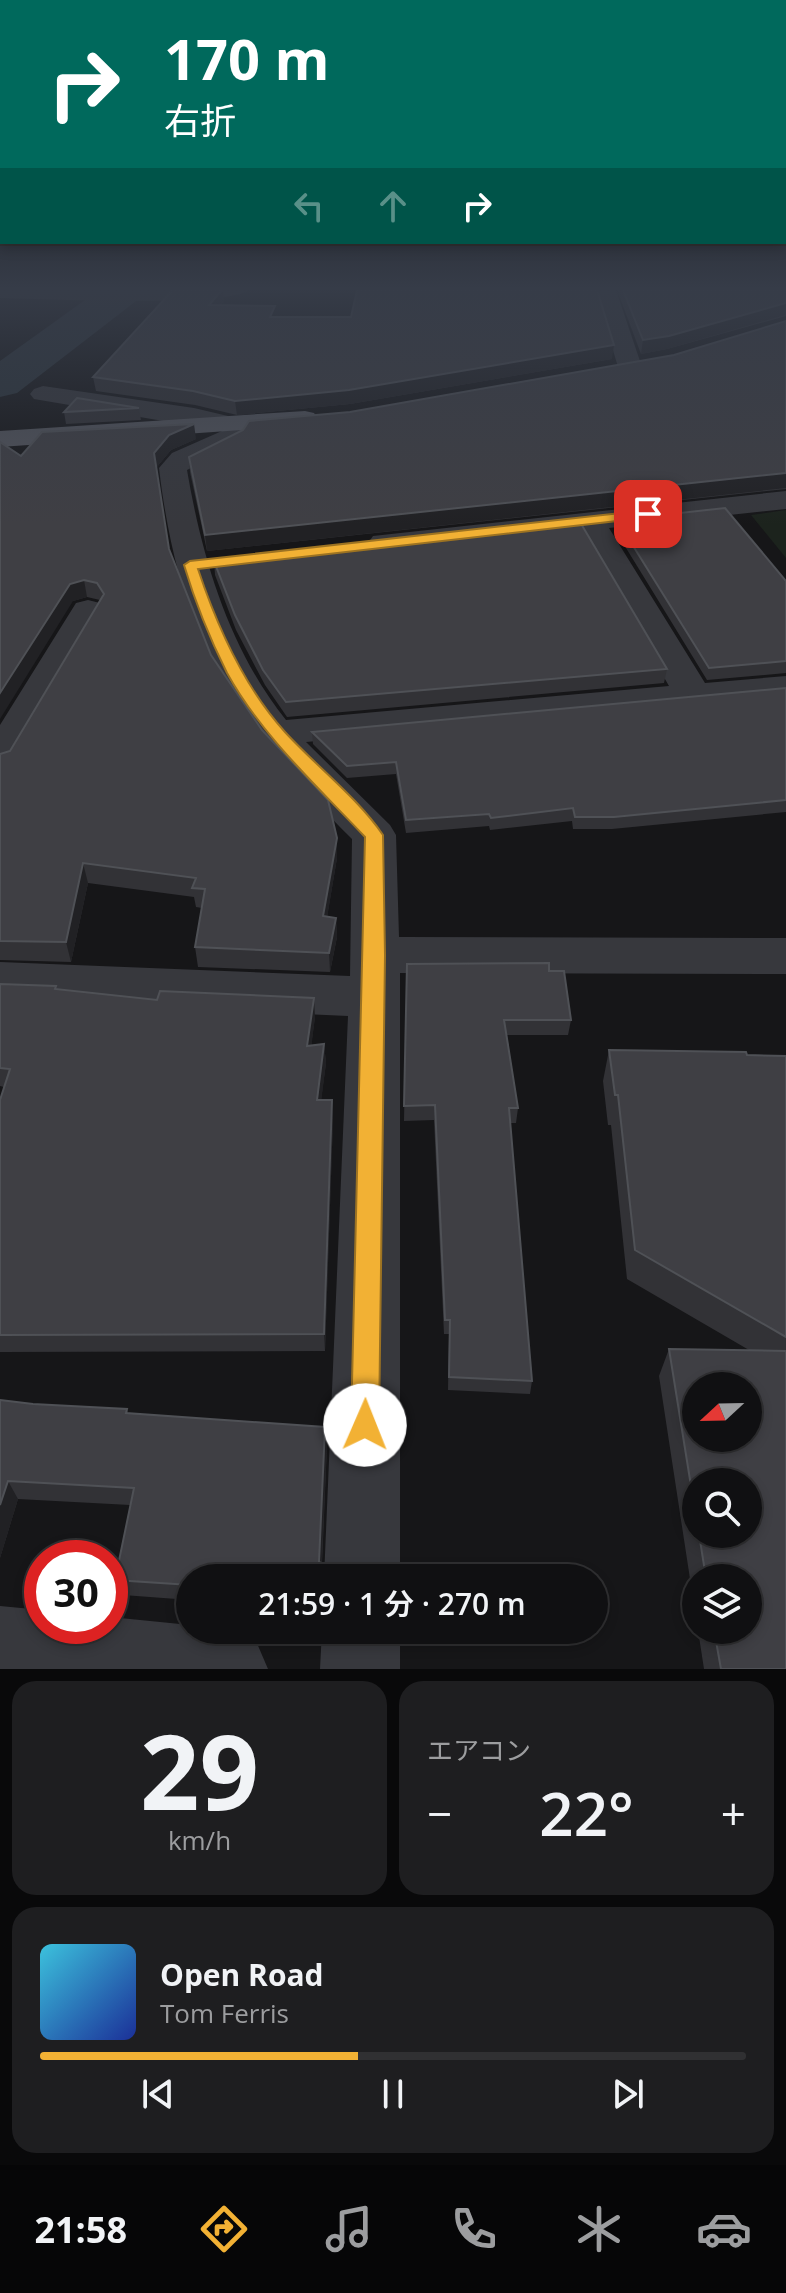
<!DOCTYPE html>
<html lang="ja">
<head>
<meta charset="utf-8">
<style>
	:root { --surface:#101012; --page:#1e1e20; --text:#f1f3f6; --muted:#9c9d9f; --line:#303032; --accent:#f2b134 }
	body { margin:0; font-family:"Open Sans","Noto Sans JP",sans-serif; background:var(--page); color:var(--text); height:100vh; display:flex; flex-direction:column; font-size:30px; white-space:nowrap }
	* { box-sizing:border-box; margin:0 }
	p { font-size:26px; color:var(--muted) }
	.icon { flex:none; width:44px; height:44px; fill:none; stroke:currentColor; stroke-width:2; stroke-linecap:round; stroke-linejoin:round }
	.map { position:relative; height:1669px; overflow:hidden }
	.side { display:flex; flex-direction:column; gap:12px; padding:12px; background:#09090a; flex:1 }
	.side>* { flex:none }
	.guide { position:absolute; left:0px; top:0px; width:786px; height:244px; box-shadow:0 4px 12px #0003,0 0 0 2px var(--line); background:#00695c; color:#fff; overflow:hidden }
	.needle { width:52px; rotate:248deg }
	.tools { position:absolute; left:682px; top:1372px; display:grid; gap:16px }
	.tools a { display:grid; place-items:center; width:80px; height:80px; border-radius:50%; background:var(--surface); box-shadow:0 4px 12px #0003,0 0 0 2px var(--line); font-size:40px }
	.speed { position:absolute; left:24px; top:1540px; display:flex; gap:16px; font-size:40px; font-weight:700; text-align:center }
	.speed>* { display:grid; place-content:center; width:104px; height:104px; border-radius:50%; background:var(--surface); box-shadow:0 4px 12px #0003,0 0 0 2px var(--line); line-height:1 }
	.speed .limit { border:12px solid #d22; background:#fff; color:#111 }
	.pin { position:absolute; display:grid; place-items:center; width:68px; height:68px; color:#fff; margin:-34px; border-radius:16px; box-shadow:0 4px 12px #0006 }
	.me { position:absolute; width:88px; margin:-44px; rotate:1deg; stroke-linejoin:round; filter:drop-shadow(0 0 6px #0008) }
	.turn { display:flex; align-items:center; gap:28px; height:168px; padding:0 32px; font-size:36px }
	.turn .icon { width:104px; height:104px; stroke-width:2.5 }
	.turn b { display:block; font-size:56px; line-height:68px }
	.lanes { display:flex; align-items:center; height:76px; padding:0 32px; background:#0003; justify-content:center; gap:40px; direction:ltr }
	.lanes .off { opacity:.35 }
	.big { font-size:60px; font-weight:600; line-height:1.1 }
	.side .card { flex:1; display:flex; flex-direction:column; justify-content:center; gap:12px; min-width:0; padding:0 28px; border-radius:24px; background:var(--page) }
	.side .dial { align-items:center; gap:0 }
	.dial b { font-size:104px; line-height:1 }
	.song { display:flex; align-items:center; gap:24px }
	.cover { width:96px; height:96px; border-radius:12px; background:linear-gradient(135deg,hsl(190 70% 55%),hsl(230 70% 35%)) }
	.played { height:8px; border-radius:4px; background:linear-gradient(90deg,var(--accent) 45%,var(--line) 45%) }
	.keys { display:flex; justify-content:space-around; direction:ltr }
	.heat { display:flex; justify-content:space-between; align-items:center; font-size:44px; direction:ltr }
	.side .tiles { flex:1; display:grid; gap:12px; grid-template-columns:1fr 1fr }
	.card:last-child { grid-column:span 2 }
	.trip { position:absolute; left:176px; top:1564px; width:432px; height:80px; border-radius:40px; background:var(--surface); box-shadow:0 4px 12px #0003,0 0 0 2px var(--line); font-weight:600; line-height:80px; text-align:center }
	.menu { display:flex; height:128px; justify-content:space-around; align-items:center; background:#060607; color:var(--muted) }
	.menu .icon { width:56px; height:56px }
	.menu .on { color:var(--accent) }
	.menu b { font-size:36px; color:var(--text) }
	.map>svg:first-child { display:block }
	.green { fill:#1c231d }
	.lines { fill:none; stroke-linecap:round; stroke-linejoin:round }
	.river { fill:#2c353c; fill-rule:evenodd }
	.minor { fill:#37383d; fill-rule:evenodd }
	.major { fill:#53555c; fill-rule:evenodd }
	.wall { fill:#323236; fill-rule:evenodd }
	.shaded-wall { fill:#212124 }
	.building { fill:#3f3f44; stroke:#4f5156; stroke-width:2; fill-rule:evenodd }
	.route { fill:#f2b134; stroke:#9d7322; stroke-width:2 }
</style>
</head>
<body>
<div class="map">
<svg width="786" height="1669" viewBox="0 0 786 1669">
	<rect width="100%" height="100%" fill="#161618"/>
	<path class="green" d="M 786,510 L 786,558 L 751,515 Z"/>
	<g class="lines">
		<path class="river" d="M 99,290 L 146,290 L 140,298 L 17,393 L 0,397 L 0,361 Z"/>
		<path class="minor" d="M 0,290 L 248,290 C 232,307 35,299 0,298 Z
			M 595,290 L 616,290 L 642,367 L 639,372 L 621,372 L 618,367 Z
			M 43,386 L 194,408 L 245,420 L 250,431 L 243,442 L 187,470 C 202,558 229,649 286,720 L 669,686 L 580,531 L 384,552 L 373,550 L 368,543 L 373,536 L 786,491 L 786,509 L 609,528 L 705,683 L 786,676 L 786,698 L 306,742 L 390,825 L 396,835 L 399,937 L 786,938 L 786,974 L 400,973 L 400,1578 L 324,1578 L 348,1016 L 0,1000 L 0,962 L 350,976 L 352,839 C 233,721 179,637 159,468 L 172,453 L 222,431 L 34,399 L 30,394 L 34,389 Z
			M 88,600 L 100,603 L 105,610 L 20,758 L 14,767 L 0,771 L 0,725 L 76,603 Z
			M 0,1606 L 42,1610 L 42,1626 L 110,1626 L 110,1617 L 190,1625 L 190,1630 L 230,1630 L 256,1641 L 268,1669 L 0,1669 Z
			M 322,1630 L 400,1630 L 400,1669 L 320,1669 Z"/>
		<path class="major" d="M 305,411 L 314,413 L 318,419 L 314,425 L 0,447 L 0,431 Z"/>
	</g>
	<path class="wall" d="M 617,290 L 786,290 L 786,316 L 667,349 L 641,354 Z
		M 224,301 L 221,305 L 276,317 L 612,359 L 350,404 L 237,415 L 195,405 L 96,391 L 93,377 Z
		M 786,321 L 786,489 L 207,551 L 190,472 L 189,457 L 350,412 L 674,355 Z
		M 139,408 L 141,420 L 66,424 L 64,412 Z
		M 196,439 L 171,450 L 156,468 L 169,549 L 211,655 L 337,858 L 327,917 L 336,918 L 337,937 L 330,972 L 198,967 L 195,947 L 202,908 L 196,907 L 194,897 L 88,883 L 71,962 L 0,960 L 0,754 L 10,751 L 100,600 L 87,597 L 73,601 L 21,456 Z
		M 617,520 L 786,581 L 786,673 L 707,680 L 615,530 Z
		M 214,561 L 667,669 L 664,683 L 287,717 L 265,685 L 236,630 L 215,575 Z
		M 786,688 L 786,812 L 612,829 L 573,829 L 572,821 L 490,830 L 489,826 L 406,833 L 396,774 L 347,778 L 313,744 L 312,732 Z
		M 407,964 L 571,1020 L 568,1035 L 507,1035 L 518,1108 L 516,1123 L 510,1123 L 532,1381 L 530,1394 L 448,1390 L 449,1334 L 444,1334 L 434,1120 L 404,1121 Z
		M 0,984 L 315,1017 L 311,1046 L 324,1044 L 326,1063 L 321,1100 L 333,1119 L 325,1351 L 0,1352 L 0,1100 L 4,1087 L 0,1086 Z
		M 609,1050 L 786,1056 L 786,1669 L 704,1669 L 698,1630 L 748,1630 L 748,1578 L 696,1578 L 696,1618 L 659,1376 L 669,1349 L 749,1350 L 627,1279 L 611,1125 L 608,1125 L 603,1081 ZM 696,1482 L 748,1534 L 696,1534 Z
		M 0,1400 L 33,1404 L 127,1409 L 128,1413 L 327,1445 L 322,1563 L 326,1565 L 328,1578 L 190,1578 L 190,1600 L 123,1595 L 115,1580 L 130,1505 L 18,1499 L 0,1558 Z"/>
	<path class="shaded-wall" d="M 222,290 L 223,290 L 224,301 L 210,317 L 209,305 Z
		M 786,303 L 785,315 L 667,349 L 641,354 L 643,340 Z
		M 614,345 L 612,359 L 350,404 L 237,415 L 235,401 Z
		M 194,424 L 196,439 L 171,450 L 156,468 L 154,453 L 169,435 Z
		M 786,473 L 786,488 L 207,551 L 205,535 Z
		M 84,580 L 87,597 L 73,601 L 0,719 L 0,693 L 70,584 Z
		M 337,838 L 337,858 L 324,936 L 323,916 Z
		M 83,863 L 88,883 L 71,962 L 66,942 Z
		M 336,918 L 337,937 L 330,972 L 329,953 Z
		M 314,998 L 315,1017 L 309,1066 L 307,1046 Z
		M 324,1044 L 326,1063 L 319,1119 L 317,1100 Z
		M 332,1100 L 333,1119 L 325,1351 L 324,1334 Z
		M 325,1427 L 327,1445 L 321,1578 L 319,1562 Z
		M 8,1481 L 18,1499 L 0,1558 L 0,1505 Z"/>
	<path class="building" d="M 222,290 L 209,305 L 275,306 L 270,317 L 351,317 L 357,290 L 597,290 L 614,345 L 349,390 L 235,401 L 193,391 L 93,377 L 172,291 Z
		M 623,290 L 786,290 L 786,303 L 669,336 L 643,340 Z
		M 786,321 L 786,473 L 205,535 L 189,457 L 243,430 L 249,421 L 350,412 L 674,355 Z
		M 77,398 L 139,408 L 64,412 Z
		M 194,424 L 169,435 L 154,453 L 169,549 L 211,655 L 262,730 L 328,800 L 337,838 L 323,916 L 336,918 L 329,953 L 195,947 L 205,889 L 192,888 L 196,878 L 83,863 L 66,942 L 0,941 L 0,754 L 10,751 L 104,594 L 97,583 L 84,580 L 70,584 L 0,693 L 0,442 L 21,456 L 42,432 Z
		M 725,508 L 786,581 L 786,661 L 709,668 L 617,520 Z
		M 580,522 L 667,669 L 286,702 L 263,670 L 235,615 L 214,561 Z
		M 786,688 L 786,800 L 614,817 L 575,817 L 573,808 L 491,818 L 489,814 L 406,820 L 396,762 L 347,766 L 312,732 Z
		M 549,963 L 549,971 L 564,971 L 571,1020 L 504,1020 L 518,1108 L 509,1108 L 532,1381 L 449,1377 L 450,1320 L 445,1320 L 435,1105 L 404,1106 L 407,964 Z
		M 0,984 L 56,986 L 55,989 L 157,1000 L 160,991 L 314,998 L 307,1046 L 324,1044 L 317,1100 L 332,1100 L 324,1334 L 0,1335 L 0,1100 L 10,1069 L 0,1068 Z
		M 609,1050 L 746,1052 L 747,1055 L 786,1056 L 786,1337 L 635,1250 L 618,1095 L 615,1095 Z
		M 669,1349 L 786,1351 L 786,1669 L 721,1669 L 714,1630 L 748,1630 L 748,1578 L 706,1578 L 699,1534 L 748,1534 L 748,1482 L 696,1482 L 696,1517 ZM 696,1386 L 748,1386 L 748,1438 L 696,1438 Z
		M 0,1400 L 33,1404 L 127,1409 L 126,1413 L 325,1427 L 319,1562 L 326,1565 L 325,1578 L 190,1578 L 190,1585 L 115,1580 L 134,1488 L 8,1481 L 0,1505 Z"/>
	<linearGradient id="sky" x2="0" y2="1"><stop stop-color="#0c0c0d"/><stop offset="0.55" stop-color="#363c48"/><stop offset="1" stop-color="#363c48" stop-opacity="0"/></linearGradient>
	<rect width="786" height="524" fill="url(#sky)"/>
	<path class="route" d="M 648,510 L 654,514 L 652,517 L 198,569 C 217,626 244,687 285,732 C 315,765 358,798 383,835 L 385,955 L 379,1425 L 375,1435 L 365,1439 L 355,1435 L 351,1425 L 365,837 C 317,786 261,735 227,673 C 210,639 195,602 184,565 L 190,561 Z"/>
</svg>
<div class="tools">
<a><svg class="needle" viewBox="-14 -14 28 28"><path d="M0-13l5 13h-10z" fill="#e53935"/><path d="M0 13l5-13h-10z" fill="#9c9d9f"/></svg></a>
<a><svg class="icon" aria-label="search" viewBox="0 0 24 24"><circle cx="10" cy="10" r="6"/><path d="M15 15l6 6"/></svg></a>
<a><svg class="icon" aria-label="layers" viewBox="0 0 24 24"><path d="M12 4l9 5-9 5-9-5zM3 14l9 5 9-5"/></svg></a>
</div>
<div class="speed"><div class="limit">30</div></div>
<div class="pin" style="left:648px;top:514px;background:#d93025"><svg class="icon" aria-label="arrive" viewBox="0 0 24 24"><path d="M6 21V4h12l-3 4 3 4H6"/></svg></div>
<svg class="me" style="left:365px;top:1425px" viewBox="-20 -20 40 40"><circle r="19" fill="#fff"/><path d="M0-13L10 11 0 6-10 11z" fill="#f2b134"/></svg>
<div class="trip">21:59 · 1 分 · 270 m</div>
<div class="guide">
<div class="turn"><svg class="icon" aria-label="right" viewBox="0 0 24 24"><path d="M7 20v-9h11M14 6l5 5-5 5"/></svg><div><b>170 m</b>右折</div></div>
<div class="lanes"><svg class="icon off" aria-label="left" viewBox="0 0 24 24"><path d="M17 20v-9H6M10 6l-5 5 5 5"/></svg><svg class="icon off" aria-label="ahead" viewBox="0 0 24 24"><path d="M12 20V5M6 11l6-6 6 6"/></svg><svg class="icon" aria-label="right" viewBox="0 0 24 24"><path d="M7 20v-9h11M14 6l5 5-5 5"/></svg></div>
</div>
</div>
<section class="side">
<div class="tiles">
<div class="card dial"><b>29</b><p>km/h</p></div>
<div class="card"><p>エアコン</p>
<div class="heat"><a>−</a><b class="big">22°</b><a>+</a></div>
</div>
<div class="card">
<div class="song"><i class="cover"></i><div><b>Open Road</b><p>Tom Ferris</p></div></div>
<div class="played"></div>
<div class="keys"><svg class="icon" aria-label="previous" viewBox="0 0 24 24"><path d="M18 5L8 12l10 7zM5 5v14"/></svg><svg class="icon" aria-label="pause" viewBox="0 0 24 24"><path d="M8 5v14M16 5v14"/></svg><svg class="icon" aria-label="next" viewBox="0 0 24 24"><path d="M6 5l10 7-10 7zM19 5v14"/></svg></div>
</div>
</div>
</section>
<nav class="menu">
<b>21:58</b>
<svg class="icon on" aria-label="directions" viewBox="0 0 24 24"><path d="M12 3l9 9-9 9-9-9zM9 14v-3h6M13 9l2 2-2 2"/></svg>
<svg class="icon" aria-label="music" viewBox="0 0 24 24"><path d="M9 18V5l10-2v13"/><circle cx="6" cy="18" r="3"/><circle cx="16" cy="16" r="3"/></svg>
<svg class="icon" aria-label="phone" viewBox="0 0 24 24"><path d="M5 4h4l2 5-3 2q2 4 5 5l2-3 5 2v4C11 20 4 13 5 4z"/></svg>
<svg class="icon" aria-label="climate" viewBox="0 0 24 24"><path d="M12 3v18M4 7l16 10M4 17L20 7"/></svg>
<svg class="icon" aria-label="car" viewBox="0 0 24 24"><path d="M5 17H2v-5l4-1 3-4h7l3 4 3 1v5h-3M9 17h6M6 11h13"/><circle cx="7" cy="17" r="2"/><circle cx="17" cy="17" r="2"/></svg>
</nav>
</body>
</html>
